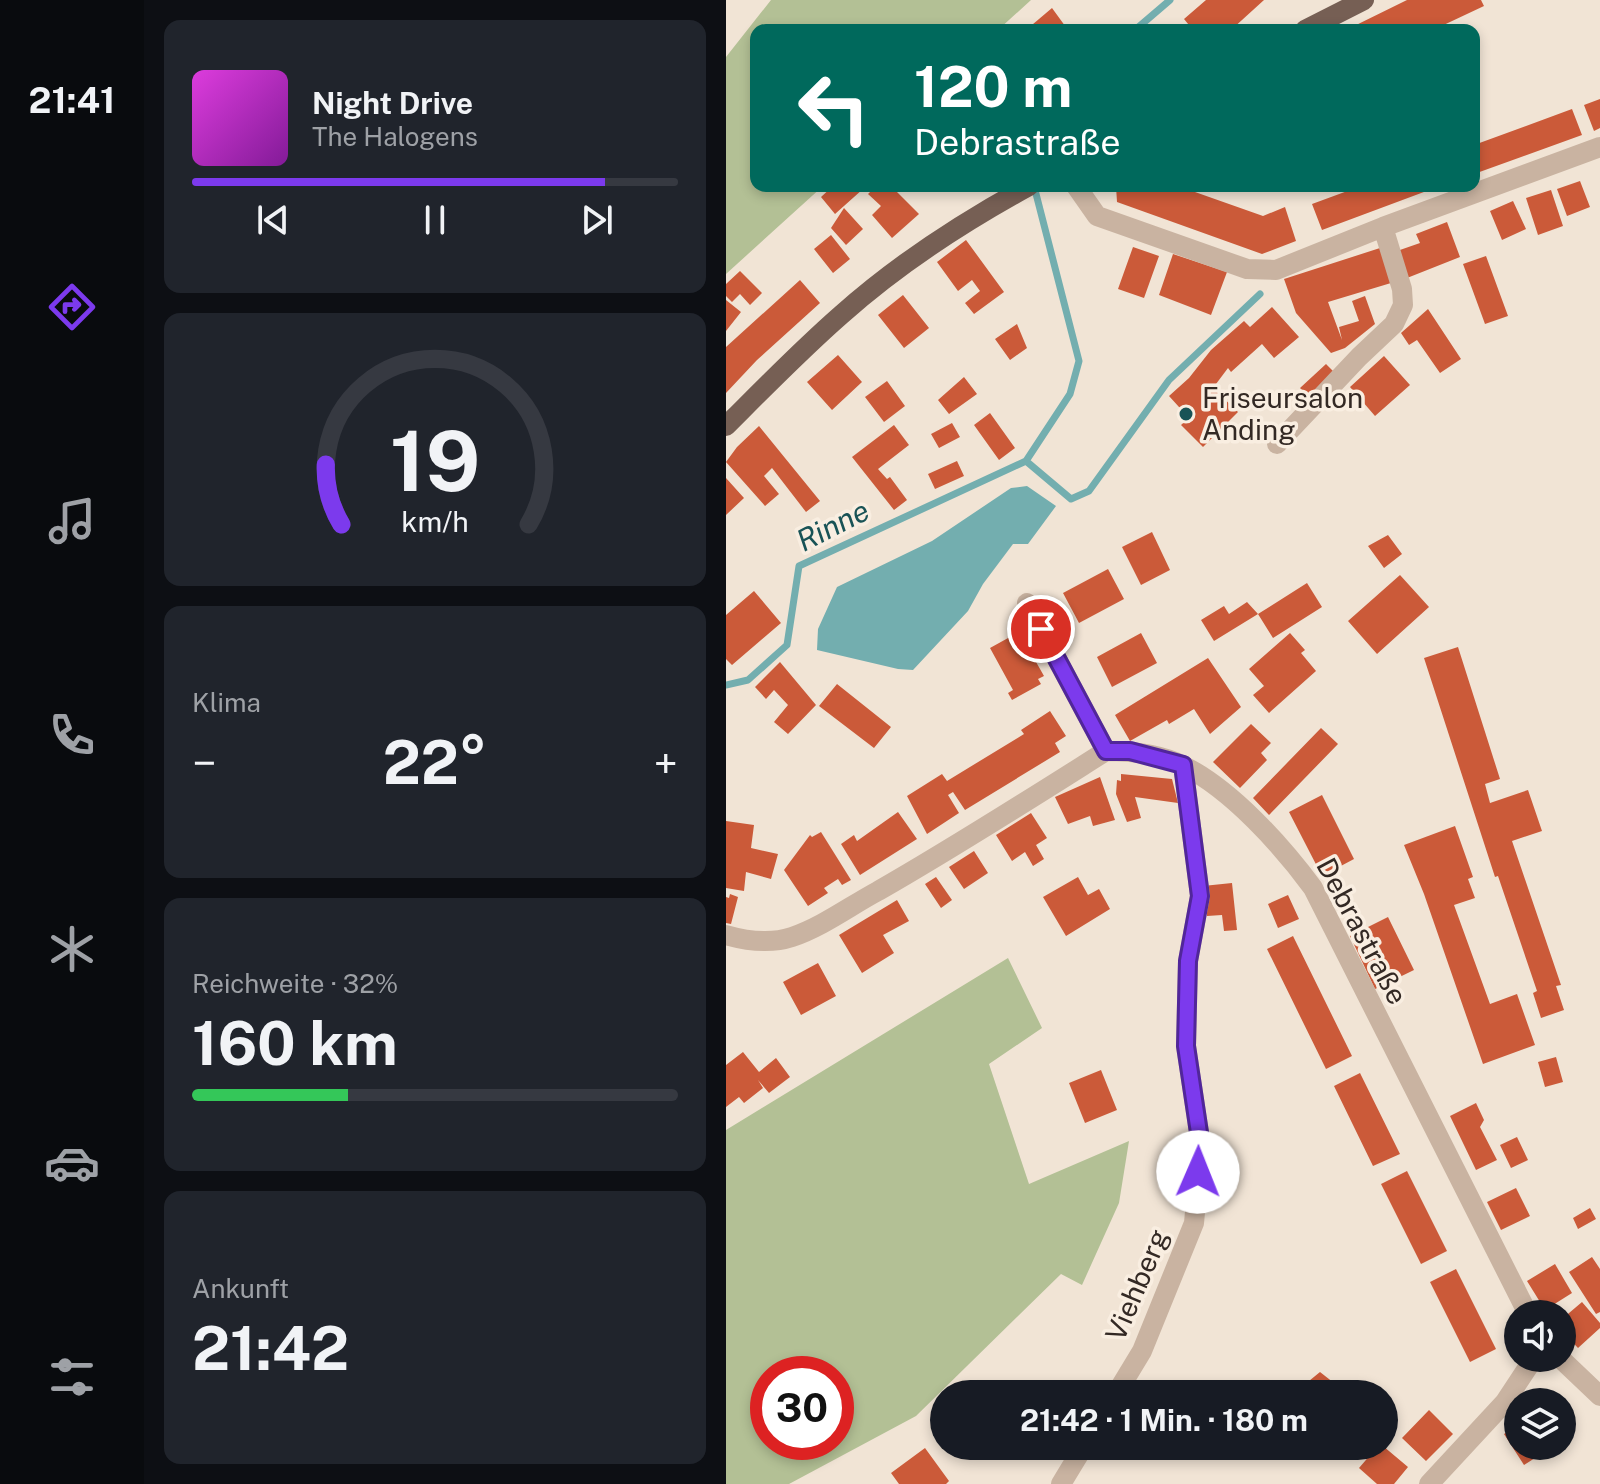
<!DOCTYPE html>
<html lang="de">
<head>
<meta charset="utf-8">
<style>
	:root { --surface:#171b24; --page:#20242c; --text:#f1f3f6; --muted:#9ea1a6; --line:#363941; --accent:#7c3aed }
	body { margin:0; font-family:"Public Sans",sans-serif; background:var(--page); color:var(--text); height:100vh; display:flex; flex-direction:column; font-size:30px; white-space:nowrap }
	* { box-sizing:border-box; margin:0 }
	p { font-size:26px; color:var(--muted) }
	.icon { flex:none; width:44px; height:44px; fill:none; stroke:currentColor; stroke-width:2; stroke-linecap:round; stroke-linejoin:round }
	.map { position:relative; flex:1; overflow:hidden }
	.drawer { display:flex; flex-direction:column; gap:20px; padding:20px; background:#0d0f14; width:582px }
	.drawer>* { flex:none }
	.hud { position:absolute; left:24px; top:24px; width:730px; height:168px; border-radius:16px; box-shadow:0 4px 12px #0003; background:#00695c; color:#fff; overflow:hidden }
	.buttons { position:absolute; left:778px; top:1300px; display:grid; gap:16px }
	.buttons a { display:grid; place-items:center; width:72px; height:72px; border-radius:50%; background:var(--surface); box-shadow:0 4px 12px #0003; font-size:40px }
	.speed { position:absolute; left:24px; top:1356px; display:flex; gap:16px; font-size:40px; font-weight:700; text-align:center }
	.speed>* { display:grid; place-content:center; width:104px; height:104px; border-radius:50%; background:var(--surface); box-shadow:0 4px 12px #0003; line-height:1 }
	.speed .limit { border:12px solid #d22; background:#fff; color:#111 }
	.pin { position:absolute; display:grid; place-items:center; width:68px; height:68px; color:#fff; margin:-34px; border:4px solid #fff; border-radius:50%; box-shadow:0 2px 8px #0007 }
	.me { position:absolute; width:88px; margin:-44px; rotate:1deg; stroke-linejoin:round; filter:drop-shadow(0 0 6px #0008) }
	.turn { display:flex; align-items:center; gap:28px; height:168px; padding:0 32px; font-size:36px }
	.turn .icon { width:104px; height:104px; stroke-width:2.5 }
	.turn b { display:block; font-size:56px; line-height:68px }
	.big { font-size:60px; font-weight:700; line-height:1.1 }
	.drawer .tile { flex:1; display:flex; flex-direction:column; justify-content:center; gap:12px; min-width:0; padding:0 28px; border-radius:16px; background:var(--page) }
	.drawer .dial { align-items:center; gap:0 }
	.dial svg { height:208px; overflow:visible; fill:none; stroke:var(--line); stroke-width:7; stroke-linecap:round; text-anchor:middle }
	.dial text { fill:var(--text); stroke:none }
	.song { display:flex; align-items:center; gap:24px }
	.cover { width:96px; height:96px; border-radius:12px; background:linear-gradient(135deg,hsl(300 70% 55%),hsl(290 70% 35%)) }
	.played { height:8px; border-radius:4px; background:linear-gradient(90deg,var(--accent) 85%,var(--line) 85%) }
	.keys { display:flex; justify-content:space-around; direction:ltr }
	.heat { display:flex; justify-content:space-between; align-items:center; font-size:44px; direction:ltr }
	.charge { height:12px; border-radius:6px; background:linear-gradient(90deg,#34c759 32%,var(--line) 0) }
	.trip { position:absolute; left:204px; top:1380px; width:468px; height:80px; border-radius:40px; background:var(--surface); box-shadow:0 4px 12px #0003; font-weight:700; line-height:80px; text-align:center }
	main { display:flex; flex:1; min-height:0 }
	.menu { display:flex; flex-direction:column; width:144px; justify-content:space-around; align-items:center; background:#090b0e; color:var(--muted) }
	.menu .icon { width:56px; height:56px }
	.menu .selected { color:var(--accent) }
	.menu b { font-size:36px; color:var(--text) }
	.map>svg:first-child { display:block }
	.green { fill:#b3c095; fill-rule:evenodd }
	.water { fill:#73aeaf }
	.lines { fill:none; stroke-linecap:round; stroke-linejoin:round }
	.stream { stroke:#73aeaf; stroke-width:7 }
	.building { fill:#cb5a39 }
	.minor { stroke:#c9b3a1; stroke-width:20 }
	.primary { stroke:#765f54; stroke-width:20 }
	.route-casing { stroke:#51269a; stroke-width:20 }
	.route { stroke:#7c3aed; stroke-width:14 }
	.poi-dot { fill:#195356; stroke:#f9eee1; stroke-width:3 }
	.labels { text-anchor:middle; stroke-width:7; stroke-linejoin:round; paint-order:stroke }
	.poi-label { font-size:28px; fill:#332924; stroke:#f9eee1; text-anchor:start }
	.street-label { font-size:28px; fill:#332924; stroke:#f9eee1 }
	.water-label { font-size:30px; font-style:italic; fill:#195356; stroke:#f9eee1 }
</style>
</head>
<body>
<main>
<nav class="menu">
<b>21:41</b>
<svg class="icon selected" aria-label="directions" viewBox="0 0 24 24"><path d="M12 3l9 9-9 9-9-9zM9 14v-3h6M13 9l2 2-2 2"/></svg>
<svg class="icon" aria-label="music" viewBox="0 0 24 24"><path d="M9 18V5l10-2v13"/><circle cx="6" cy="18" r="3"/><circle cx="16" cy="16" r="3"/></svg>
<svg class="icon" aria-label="phone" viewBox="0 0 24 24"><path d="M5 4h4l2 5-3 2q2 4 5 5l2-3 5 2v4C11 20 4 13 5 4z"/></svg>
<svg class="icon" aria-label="climate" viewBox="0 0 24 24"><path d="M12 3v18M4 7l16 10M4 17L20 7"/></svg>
<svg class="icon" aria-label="car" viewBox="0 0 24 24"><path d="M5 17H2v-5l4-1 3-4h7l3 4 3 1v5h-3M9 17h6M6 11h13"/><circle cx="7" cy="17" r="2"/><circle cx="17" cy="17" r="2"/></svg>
<svg class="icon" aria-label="filters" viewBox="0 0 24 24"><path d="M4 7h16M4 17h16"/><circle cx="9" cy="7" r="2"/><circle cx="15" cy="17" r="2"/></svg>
</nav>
<section class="drawer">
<div class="tile">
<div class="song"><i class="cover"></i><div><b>Night Drive</b><p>The Halogens</p></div></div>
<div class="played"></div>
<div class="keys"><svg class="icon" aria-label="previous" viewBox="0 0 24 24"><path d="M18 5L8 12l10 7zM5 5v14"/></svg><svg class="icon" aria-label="pause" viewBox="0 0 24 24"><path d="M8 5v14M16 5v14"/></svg><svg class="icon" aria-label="next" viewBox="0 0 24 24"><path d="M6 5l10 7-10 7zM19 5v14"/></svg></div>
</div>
<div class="tile dial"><svg viewBox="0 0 100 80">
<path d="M14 69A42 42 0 1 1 86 69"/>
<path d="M14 69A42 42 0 0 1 8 46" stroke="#7c3aed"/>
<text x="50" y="56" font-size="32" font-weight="700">19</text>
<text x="50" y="72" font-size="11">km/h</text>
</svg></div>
<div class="tile"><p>Klima</p>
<div class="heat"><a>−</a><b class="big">22°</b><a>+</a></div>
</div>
<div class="tile"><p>Reichweite · 32%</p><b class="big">160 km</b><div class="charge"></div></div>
<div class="tile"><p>Ankunft</p><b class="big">21:42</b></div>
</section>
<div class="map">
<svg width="874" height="1484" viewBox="0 0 874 1484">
	<rect width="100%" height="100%" fill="#f1e4d5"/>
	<path class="green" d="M 45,0 L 305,0 L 272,30 L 30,30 L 30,186 L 97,186 L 0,274 L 0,57 Z
		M 282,958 L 316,1028 L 263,1064 L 303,1184 L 403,1141 L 393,1203 L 356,1285 L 335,1274 L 190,1416 L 63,1484 L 0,1484 L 0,1130 ZM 110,1374 L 110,1442 L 42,1442 L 42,1374 Z"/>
	<path class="water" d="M 301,486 L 330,506 L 302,544 L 287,544 L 257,584 L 242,611 L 187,670 L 172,669 L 91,650 L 92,629 L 111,587 L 206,541 L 285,488 Z"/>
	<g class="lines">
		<path class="stream" d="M 409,30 L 444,0
			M 300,461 L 345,499 L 363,491 L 443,380 L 534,294
			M 0,685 L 22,680 L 61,645 L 73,566 L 300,461 L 344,394 L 353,361 L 308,186"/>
	</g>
	<path class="building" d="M 480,0 L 538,0 L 505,30 L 467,30 L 458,19 Z
		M 681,0 L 755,0 L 758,6 L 707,30 L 620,30 Z
		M 326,8 L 342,30 L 300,30 Z
		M 874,99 L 874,128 L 868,131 L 858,105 Z
		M 846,109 L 856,135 L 748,174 L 748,145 Z
		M 854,181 L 864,207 L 841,216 L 831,189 Z
		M 107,186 L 135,186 L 137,189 L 109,214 L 95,197 Z
		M 140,186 L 165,186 L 193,214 L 166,238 L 146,215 L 155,206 L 142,194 L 145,191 Z
		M 390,186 L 452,186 L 537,216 L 559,207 L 570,241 L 536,254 L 391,202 Z
		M 635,186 L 714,186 L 596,230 L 586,204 Z
		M 825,190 L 837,226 L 812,235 L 800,198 Z
		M 787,201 L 800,229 L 776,240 L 764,211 Z
		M 118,208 L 137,229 L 120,245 L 105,228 Z
		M 721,222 L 734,257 L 681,278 L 671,251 L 694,243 L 690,234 Z
		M 105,235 L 124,259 L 107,273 L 88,249 Z
		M 240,240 L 278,292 L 248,314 L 239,303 L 254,291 L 246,280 L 232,291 L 211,262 Z
		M 407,247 L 433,256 L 418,298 L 392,289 Z
		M 654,248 L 665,283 L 602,302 L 616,340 L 613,327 L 633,321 L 626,301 L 639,296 L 649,324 L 619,348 L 605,353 L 570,313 L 558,279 Z
		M 447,254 L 501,272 L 485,315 L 433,295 Z
		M 760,256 L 782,316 L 759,324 L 737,264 Z
		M 14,271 L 36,293 L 24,305 L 14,294 L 6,302 L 0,296 L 0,284 Z
		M 74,280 L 94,303 L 31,360 L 0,393 L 0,347 Z
		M 177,295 L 203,328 L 178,348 L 152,315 Z
		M 0,300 L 15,312 L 0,331 Z
		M 546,307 L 573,337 L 548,358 L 536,344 L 505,372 L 502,368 L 487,388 L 512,412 L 477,447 L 455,425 L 463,418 L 443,396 L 463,378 L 485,350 L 518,321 L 524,327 Z
		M 702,309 L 735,359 L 714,373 L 691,340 L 683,345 L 675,333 Z
		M 291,324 L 301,348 L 284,360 L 269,339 Z
		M 112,355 L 136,382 L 106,410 L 81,382 Z
		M 658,356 L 684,385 L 649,416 L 624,387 Z
		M 600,364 L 610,374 L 584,398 L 574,388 Z
		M 238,377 L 251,394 L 223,414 L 212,400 Z
		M 161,381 L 179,406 L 158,422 L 139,397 Z
		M 264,413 L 289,448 L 273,460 L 248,425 Z
		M 226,423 L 234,437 L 213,448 L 205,434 Z
		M 168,425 L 183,445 L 152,469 L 161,479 L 164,477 L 181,500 L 168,510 L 126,457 Z
		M 33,426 L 94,501 L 80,512 L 46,468 L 38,476 L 53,494 L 39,506 L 0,462 L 11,447 Z
		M 231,461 L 238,476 L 209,489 L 202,474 Z
		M 0,478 L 18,498 L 0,515 Z
		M 426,532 L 444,570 L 415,585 L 396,547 Z
		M 662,535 L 676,554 L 658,568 L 642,546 Z
		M 382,569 L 398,599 L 353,623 L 337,593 Z
		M 674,575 L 703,607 L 651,654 L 622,621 Z
		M 581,583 L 596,607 L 547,638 L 532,614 Z
		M 28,591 L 55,623 L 6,665 L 0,659 L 0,615 Z
		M 521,602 L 532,614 L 488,641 L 475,620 L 498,606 L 503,614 Z
		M 293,632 L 318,676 L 312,679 L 315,684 L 286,700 L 282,693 L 287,690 L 264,648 Z
		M 415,633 L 431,663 L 386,687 L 371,657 Z
		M 564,633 L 579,650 L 575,653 L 590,671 L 543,713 L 527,695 L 538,686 L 523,669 Z
		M 732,647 L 774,779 L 759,784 L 764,803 L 802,790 L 816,831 L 786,841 L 835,985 L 830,986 L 838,1010 L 815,1018 L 807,993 L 811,991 L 772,876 L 769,877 L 698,658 Z
		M 482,658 L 515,707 L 484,734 L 468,709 L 443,724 L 441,720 L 404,741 L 389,715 Z
		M 54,662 L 90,705 L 62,734 L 48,722 L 62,705 L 48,690 L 40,699 L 29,687 Z
		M 111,684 L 165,727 L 148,748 L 93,706 Z
		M 324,711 L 340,736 L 329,743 L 334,752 L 239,810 L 227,792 L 222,795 L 233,813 L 201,834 L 181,796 L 216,774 L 221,781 L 298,734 L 295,730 Z
		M 525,724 L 545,743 L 535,753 L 541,760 L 514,788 L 487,762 Z
		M 595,728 L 612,744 L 543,815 L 527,798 Z
		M 395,774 L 446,779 L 452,803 L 409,797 L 415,818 L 401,822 L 390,794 L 391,780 L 395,781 Z
		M 374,777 L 389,820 L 367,826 L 364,816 L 342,824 L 329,797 Z
		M 596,795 L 628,859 L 596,876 L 563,812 Z
		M 172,812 L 191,839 L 134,875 L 115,844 L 128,835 L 131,841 Z
		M 305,813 L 321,838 L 310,845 L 318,859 L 307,866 L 299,852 L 286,861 L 270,835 Z
		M 0,821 L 28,825 L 25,848 L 52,854 L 45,879 L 20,872 L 18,891 L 0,888 Z
		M 729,826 L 747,877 L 742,879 L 749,898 L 728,905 L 764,1004 L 791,994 L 809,1045 L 757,1064 L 698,894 L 678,845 Z
		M 95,832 L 125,880 L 116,885 L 112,879 L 98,888 L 102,893 L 82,906 L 58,870 L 84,835 L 86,837 Z
		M 248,851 L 262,873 L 238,889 L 223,867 Z
		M 210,877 L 226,900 L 215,908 L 199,884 Z
		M 352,877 L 362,895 L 373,889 L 384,909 L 340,936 L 317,897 Z
		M 506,883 L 511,930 L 498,931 L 496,915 L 481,916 L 477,886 Z
		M 4,894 L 12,897 L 5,924 L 0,923 L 0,897 L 3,898 Z
		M 562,895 L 573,919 L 552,928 L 542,904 Z
		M 171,900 L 183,921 L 157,935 L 168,953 L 136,973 L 113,935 Z
		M 662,917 L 688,970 L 649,989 L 624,936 Z
		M 567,936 L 626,1056 L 600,1069 L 541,949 Z
		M 92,963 L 110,996 L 75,1015 L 57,982 Z
		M 17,1052 L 33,1072 L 50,1058 L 64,1077 L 43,1093 L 32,1080 L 37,1088 L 18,1103 L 13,1097 L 0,1107 L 0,1065 Z
		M 830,1057 L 837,1082 L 819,1087 L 812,1062 Z
		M 375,1070 L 391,1110 L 359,1123 L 343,1083 Z
		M 634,1073 L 674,1154 L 647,1166 L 608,1086 Z
		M 750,1103 L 758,1120 L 754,1127 L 771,1160 L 750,1170 L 724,1116 Z
		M 791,1137 L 802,1160 L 785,1168 L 774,1145 Z
		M 681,1171 L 721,1251 L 695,1264 L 655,1184 Z
		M 790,1188 L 804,1216 L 775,1230 L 761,1202 Z
		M 864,1208 L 870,1219 L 852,1229 L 847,1218 Z
		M 866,1257 L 874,1269 L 874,1312 L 870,1314 L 843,1272 Z
		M 829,1264 L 846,1293 L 819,1310 L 801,1281 Z
		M 730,1269 L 770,1349 L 744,1362 L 704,1282 Z
		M 856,1302 L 874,1323 L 874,1328 L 852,1348 L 836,1331 L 836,1319 Z
		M 594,1372 L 622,1394 L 577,1394 L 572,1390 Z
		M 703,1410 L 727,1434 L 700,1461 L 676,1438 Z
		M 792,1425 L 792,1446 L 828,1446 L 798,1465 L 778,1434 Z
		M 652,1446 L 657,1446 L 682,1467 L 668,1484 L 651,1484 L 633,1468 Z
		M 199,1448 L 223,1481 L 220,1484 L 173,1484 L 165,1473 Z"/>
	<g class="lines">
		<path class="minor" d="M 350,186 L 371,216 L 521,269 L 550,270 L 657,227 L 874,147
			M 551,444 L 633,357 L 668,324 L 677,305 L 676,289 L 657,227
			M 301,603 L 380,751
			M 0,935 C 21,941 45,944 66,937 C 96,927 124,906 152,891 C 229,847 304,799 380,751 C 406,751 435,754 458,766 C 506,790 556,846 587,888 L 802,1314
			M 834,1358 L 874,1396
			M 390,1394 L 416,1351 L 468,1223 L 475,1146 L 460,1046 L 462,961 L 474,896 L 457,765
			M 335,1484 L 358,1446
			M 703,1484 L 779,1402 L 808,1358"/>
		<path class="primary" d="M 579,30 L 638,0
			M 0,426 C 38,388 75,350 115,315 C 171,265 237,222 303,186"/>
	</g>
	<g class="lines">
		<defs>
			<path id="route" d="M 315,629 L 380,751 L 404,751 L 457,765 L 474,896 L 462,961 L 460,1046 L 475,1146 L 472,1172"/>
		</defs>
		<use href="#route" class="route-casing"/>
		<use href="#route" class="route"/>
	</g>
	<circle class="poi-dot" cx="460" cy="414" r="8"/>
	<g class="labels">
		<g class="poi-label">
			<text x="476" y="408">Friseursalon<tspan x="476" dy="32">Anding</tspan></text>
		</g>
		<g class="street-label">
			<text transform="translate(636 931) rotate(62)" y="10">Debrastraße</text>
			<text transform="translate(411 1285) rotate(-67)" y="10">Viehberg</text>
		</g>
		<g class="water-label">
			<text transform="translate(107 526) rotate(-27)" y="10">Rinne</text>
		</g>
	</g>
</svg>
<div class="buttons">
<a><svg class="icon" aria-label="sound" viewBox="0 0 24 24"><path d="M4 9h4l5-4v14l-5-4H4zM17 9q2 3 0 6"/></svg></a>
<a><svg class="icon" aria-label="layers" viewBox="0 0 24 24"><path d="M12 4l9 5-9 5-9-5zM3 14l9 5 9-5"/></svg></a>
</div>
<div class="speed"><div class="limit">30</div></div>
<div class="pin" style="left:315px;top:629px;background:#d93025"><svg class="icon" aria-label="arrive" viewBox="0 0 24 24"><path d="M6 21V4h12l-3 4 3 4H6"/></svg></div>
<svg class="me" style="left:472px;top:1172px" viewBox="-20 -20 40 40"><circle r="19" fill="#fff"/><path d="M0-13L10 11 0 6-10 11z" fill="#7c3aed"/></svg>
<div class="trip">21:42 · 1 Min. · 180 m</div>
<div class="hud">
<div class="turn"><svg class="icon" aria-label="left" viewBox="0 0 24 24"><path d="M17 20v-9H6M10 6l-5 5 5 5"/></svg><div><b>120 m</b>Debrastraße</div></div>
</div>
</div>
</main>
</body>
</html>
